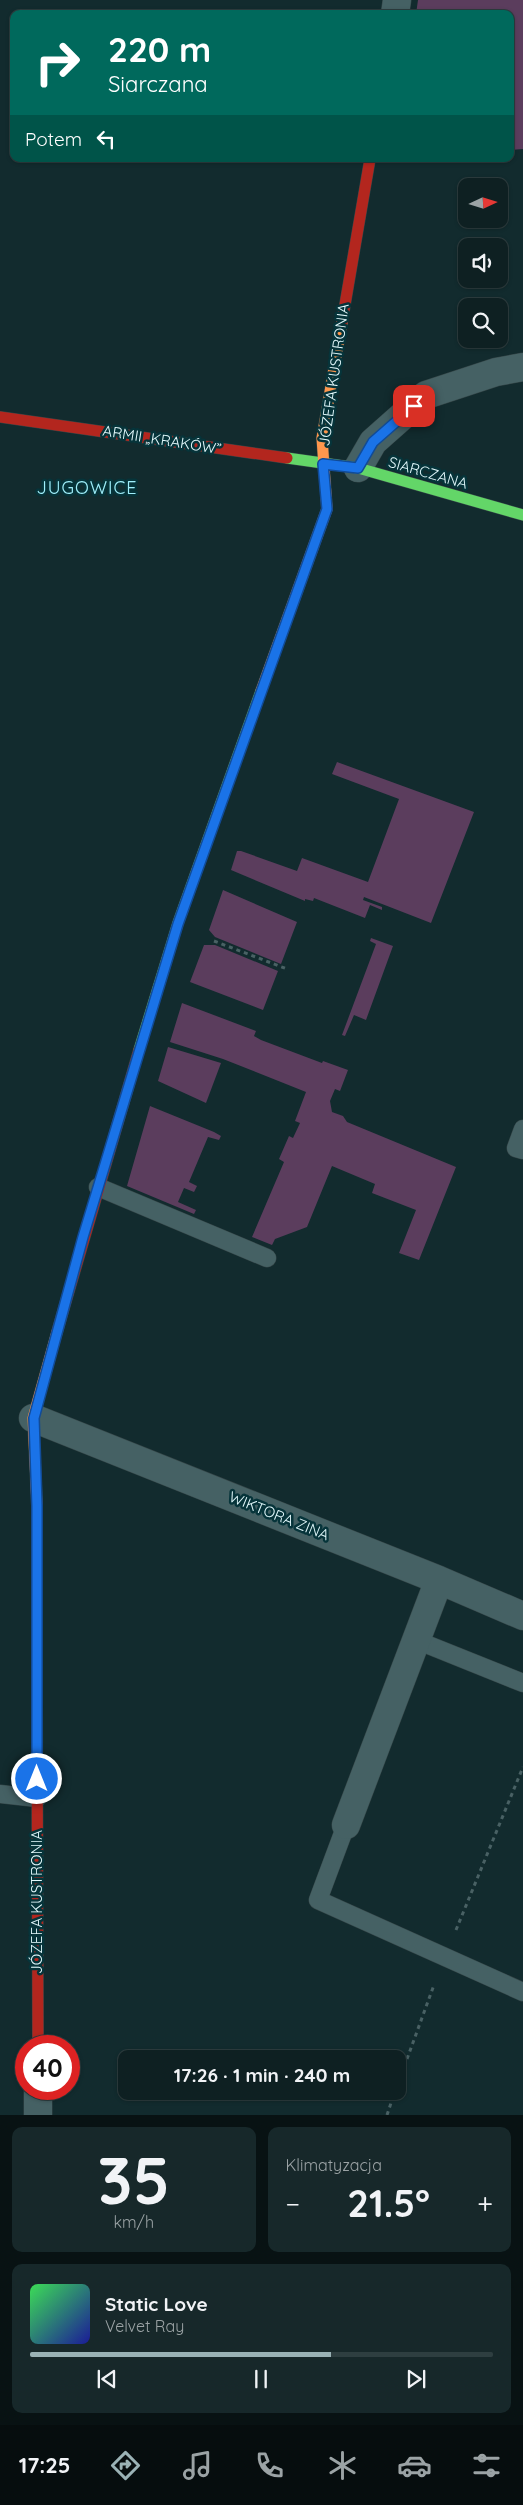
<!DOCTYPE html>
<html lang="pl">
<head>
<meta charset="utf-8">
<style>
	:root { --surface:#0e2022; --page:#17282a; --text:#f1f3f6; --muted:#9ba3a5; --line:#2e3e40; --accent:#9ab2b5 }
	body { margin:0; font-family:Quicksand,sans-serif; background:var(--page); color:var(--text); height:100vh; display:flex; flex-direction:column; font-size:19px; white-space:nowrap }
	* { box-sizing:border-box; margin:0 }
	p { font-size:16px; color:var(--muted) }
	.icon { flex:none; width:28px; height:28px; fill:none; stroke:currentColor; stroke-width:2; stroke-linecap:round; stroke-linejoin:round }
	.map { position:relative; height:2115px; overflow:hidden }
	.sheet { display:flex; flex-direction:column; gap:12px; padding:12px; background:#081213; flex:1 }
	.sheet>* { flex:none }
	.top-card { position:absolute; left:10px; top:10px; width:504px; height:152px; border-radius:10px; box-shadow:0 1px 4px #0004,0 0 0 1px var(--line); background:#00695c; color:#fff; overflow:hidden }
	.needle { width:32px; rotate:86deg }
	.controls { position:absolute; left:458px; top:178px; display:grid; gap:10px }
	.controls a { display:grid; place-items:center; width:50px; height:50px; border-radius:10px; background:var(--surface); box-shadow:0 1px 4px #0004,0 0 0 1px var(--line); font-size:25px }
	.speed { position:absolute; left:15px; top:2035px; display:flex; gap:10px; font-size:25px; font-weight:700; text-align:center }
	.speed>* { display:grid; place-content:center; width:65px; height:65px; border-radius:50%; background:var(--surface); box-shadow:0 1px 4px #0004,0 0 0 1px var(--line); line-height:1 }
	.speed .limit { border:8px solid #d22; background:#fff; color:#111 }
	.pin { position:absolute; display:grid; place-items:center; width:42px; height:42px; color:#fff; margin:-21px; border-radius:10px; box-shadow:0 2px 8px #0006 }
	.me { position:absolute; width:55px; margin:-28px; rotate:0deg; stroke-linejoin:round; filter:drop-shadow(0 0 4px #0008) }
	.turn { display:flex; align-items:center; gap:18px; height:105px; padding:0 15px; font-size:22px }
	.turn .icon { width:65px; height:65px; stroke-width:2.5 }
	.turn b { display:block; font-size:35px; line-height:42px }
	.then { display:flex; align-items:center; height:48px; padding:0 15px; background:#0003; gap:10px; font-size:19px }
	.big { font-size:38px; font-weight:700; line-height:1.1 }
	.sheet .tile { flex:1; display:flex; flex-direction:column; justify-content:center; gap:8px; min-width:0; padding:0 18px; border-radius:10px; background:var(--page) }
	.sheet .dial { align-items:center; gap:0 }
	.dial b { font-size:65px; line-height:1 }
	.song { display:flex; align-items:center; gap:15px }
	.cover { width:60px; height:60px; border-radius:8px; background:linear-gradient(135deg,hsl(130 70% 55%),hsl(240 70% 35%)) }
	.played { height:5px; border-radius:2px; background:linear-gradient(90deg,var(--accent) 65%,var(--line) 65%) }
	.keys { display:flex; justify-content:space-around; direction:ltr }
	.heat { display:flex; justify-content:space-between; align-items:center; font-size:28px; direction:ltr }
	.sheet .tiles { flex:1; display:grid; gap:12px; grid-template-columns:1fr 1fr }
	.tile:last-child { grid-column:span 2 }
	.trip { position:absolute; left:118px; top:2050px; width:288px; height:50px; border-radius:10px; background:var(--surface); box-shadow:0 1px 4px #0004,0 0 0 1px var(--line); font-weight:700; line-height:50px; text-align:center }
	.dock { display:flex; height:80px; justify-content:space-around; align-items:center; background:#060d0e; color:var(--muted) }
	.dock .icon { width:35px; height:35px }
	.dock .selected { color:var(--accent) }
	.dock b { font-size:22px; color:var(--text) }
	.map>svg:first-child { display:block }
	.green { fill:#5b3d5d }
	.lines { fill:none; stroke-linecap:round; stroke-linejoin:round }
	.lane-casing { stroke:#354648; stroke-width:19 }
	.street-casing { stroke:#354648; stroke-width:29 }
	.fast-casing { stroke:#354648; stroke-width:12 }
	.slow-casing { stroke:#354648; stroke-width:12 }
	.jam-casing { stroke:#354648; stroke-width:12 }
	.path { stroke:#496164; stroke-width:3; stroke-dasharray:4 4; stroke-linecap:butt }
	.lane { stroke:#456164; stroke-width:18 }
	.street { stroke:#456164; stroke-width:28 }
	.fast { stroke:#63d668; stroke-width:11 }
	.slow { stroke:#ff974d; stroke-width:11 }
	.jam { stroke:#b3261e; stroke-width:11 }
	.route-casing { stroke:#114b97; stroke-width:12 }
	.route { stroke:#1a73e8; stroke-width:9 }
	.labels { text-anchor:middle; stroke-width:5; stroke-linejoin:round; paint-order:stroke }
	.street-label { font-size:15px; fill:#e4fafd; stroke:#06343a }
	.quarter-label { font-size:18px; letter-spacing:1px; fill:#a0effb; stroke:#06343a }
</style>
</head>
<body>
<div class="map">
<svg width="523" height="2115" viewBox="0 0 523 2115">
	<rect width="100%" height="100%" fill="#122b2e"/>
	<path class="green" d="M 418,0 L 523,0 L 523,149 L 510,150 L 510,14 L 416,14 Z
		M 337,762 L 474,812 L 431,923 L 364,897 L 363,900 L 382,907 L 382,910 L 370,905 L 365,918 L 314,898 L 313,901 L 305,899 L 305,901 L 231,870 L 237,851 L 241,851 L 297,871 L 302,858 L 368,882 L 399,799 L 332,774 Z
		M 223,890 L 297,922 L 281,964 L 215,937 L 209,930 Z
		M 371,938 L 393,946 L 366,1020 L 354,1015 L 345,1036 L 342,1035 L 376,944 L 370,941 Z
		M 204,945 L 215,945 L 278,971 L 263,1010 L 190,982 Z
		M 182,1003 L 256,1031 L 254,1036 L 261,1040 L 322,1063 L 323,1061 L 348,1070 L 340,1091 L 335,1089 L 330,1101 L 332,1112 L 343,1116 L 347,1122 L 456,1167 L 419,1260 L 399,1253 L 416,1210 L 372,1193 L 375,1184 L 332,1166 L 307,1227 L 275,1239 L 272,1245 L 252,1237 L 284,1162 L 279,1159 L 289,1136 L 293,1138 L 300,1123 L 295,1121 L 306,1092 L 223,1059 L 170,1042 Z
		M 168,1047 L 221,1063 L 206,1103 L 158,1081 Z
		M 150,1106 L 214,1132 L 221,1136 L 219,1140 L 208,1137 L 189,1182 L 197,1186 L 194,1192 L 184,1188 L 178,1202 L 196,1210 L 194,1214 L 127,1186 Z"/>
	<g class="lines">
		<defs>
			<path id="lane" d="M 523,1129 L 516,1148 L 523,1150
				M 98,1187 L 267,1258
				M 416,1640 L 523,1683
				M 0,1794 L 37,1798
				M 346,1825 L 318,1900 L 523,1992"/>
			<path id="street" d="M 395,14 L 397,0
				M 358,468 L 373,442 L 426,395 L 496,372 L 523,367
				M 33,1418 L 439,1580 L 523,1616
				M 346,1825 L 439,1580
				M 38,2089 L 38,2115"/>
			<path id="fast" d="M 287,458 L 358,468 L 523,515
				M 139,1050 L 178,923 L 261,691"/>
			<path id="slow" d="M 261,691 L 327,509 L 322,438 L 342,322
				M 37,1702 L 37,1506 L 33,1418 L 57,1332"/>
			<path id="jam" d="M 342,322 L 370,159
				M 0,417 L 287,458
				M 57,1332 L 139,1050
				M 37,1702 L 38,2046"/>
		</defs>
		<use href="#lane" class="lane-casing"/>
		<use href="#street" class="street-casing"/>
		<use href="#fast" class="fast-casing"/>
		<use href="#slow" class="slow-casing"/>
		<use href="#jam" class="jam-casing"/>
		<path class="path" d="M 214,941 L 287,969
			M 456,1930 L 523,1767
			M 396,2089 L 434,1985
			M 387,2115 L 395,2091"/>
		<use href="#lane" class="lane"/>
		<use href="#street" class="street"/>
		<use href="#fast" class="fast"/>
		<use href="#slow" class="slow"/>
		<use href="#jam" class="jam"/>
	</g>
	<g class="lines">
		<defs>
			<path id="route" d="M 37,1779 L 37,1506 L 34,1418 L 83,1237 L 178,924 L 327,509 L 323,464 L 358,468 L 373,442 L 414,406"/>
		</defs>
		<use href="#route" class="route-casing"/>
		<use href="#route" class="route"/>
	</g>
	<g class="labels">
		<g class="street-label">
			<text transform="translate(334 375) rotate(-82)" y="5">JÓZEFA KUSTRONIA</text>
			<text transform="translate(162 440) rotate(9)" y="5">ARMII „KRAKÓW”</text>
			<text transform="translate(428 473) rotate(16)" y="5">SIARCZANA</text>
			<text transform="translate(279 1516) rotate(22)" y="5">WIKTORA ZINA</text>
			<text transform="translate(37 1902) rotate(-90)" y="5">JÓZEFA KUSTRONIA</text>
		</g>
		<g class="quarter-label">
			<text x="87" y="494">JUGOWICE</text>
		</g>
	</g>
</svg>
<div class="controls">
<a><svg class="needle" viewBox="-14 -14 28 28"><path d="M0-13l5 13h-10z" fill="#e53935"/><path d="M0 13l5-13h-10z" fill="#9ba3a5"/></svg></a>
<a><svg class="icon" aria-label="sound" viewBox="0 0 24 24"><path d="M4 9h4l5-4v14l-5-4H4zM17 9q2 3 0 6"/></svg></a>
<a><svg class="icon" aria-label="search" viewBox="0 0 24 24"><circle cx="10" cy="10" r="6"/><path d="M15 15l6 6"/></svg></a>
</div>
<div class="speed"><div class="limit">40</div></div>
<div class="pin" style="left:414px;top:406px;background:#d93025"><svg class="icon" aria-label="arrive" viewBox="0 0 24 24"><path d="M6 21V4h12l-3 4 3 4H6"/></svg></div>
<svg class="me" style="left:37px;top:1779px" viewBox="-20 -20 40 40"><circle r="17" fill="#1a73e8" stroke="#fff" stroke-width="3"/><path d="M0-11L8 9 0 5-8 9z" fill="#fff"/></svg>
<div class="trip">17:26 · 1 min · 240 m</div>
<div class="top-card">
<div class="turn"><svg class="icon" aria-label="right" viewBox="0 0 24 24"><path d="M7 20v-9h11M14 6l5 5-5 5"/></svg><div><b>220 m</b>Siarczana</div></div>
<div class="then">Potem<svg class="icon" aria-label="left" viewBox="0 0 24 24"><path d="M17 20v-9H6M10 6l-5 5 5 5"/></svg></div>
</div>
</div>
<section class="sheet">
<div class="tiles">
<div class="tile dial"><b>35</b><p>km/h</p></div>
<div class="tile"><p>Klimatyzacja</p>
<div class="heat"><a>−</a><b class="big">21.5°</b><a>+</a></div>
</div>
<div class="tile">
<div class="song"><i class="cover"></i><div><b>Static Love</b><p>Velvet Ray</p></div></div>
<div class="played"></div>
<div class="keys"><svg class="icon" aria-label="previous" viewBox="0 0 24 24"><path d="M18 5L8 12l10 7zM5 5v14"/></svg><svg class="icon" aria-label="pause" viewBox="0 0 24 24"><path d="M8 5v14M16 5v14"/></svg><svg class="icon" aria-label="next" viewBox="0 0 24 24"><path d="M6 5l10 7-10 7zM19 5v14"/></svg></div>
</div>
</div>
</section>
<nav class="dock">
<b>17:25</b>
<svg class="icon selected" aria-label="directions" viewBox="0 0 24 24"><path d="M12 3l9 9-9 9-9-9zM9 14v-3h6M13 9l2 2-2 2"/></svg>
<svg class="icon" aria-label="music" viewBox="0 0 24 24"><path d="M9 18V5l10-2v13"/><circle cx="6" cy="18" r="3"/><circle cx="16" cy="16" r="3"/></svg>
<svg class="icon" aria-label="phone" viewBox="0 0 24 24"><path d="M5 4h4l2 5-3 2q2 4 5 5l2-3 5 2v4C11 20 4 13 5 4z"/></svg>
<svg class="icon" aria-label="climate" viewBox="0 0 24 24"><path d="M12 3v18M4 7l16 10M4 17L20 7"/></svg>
<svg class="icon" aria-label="car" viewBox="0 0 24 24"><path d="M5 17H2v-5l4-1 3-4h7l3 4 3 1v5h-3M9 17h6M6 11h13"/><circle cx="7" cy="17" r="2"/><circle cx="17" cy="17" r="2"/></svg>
<svg class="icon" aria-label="filters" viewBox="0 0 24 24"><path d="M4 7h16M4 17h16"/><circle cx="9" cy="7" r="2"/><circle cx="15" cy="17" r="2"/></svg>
</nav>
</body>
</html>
